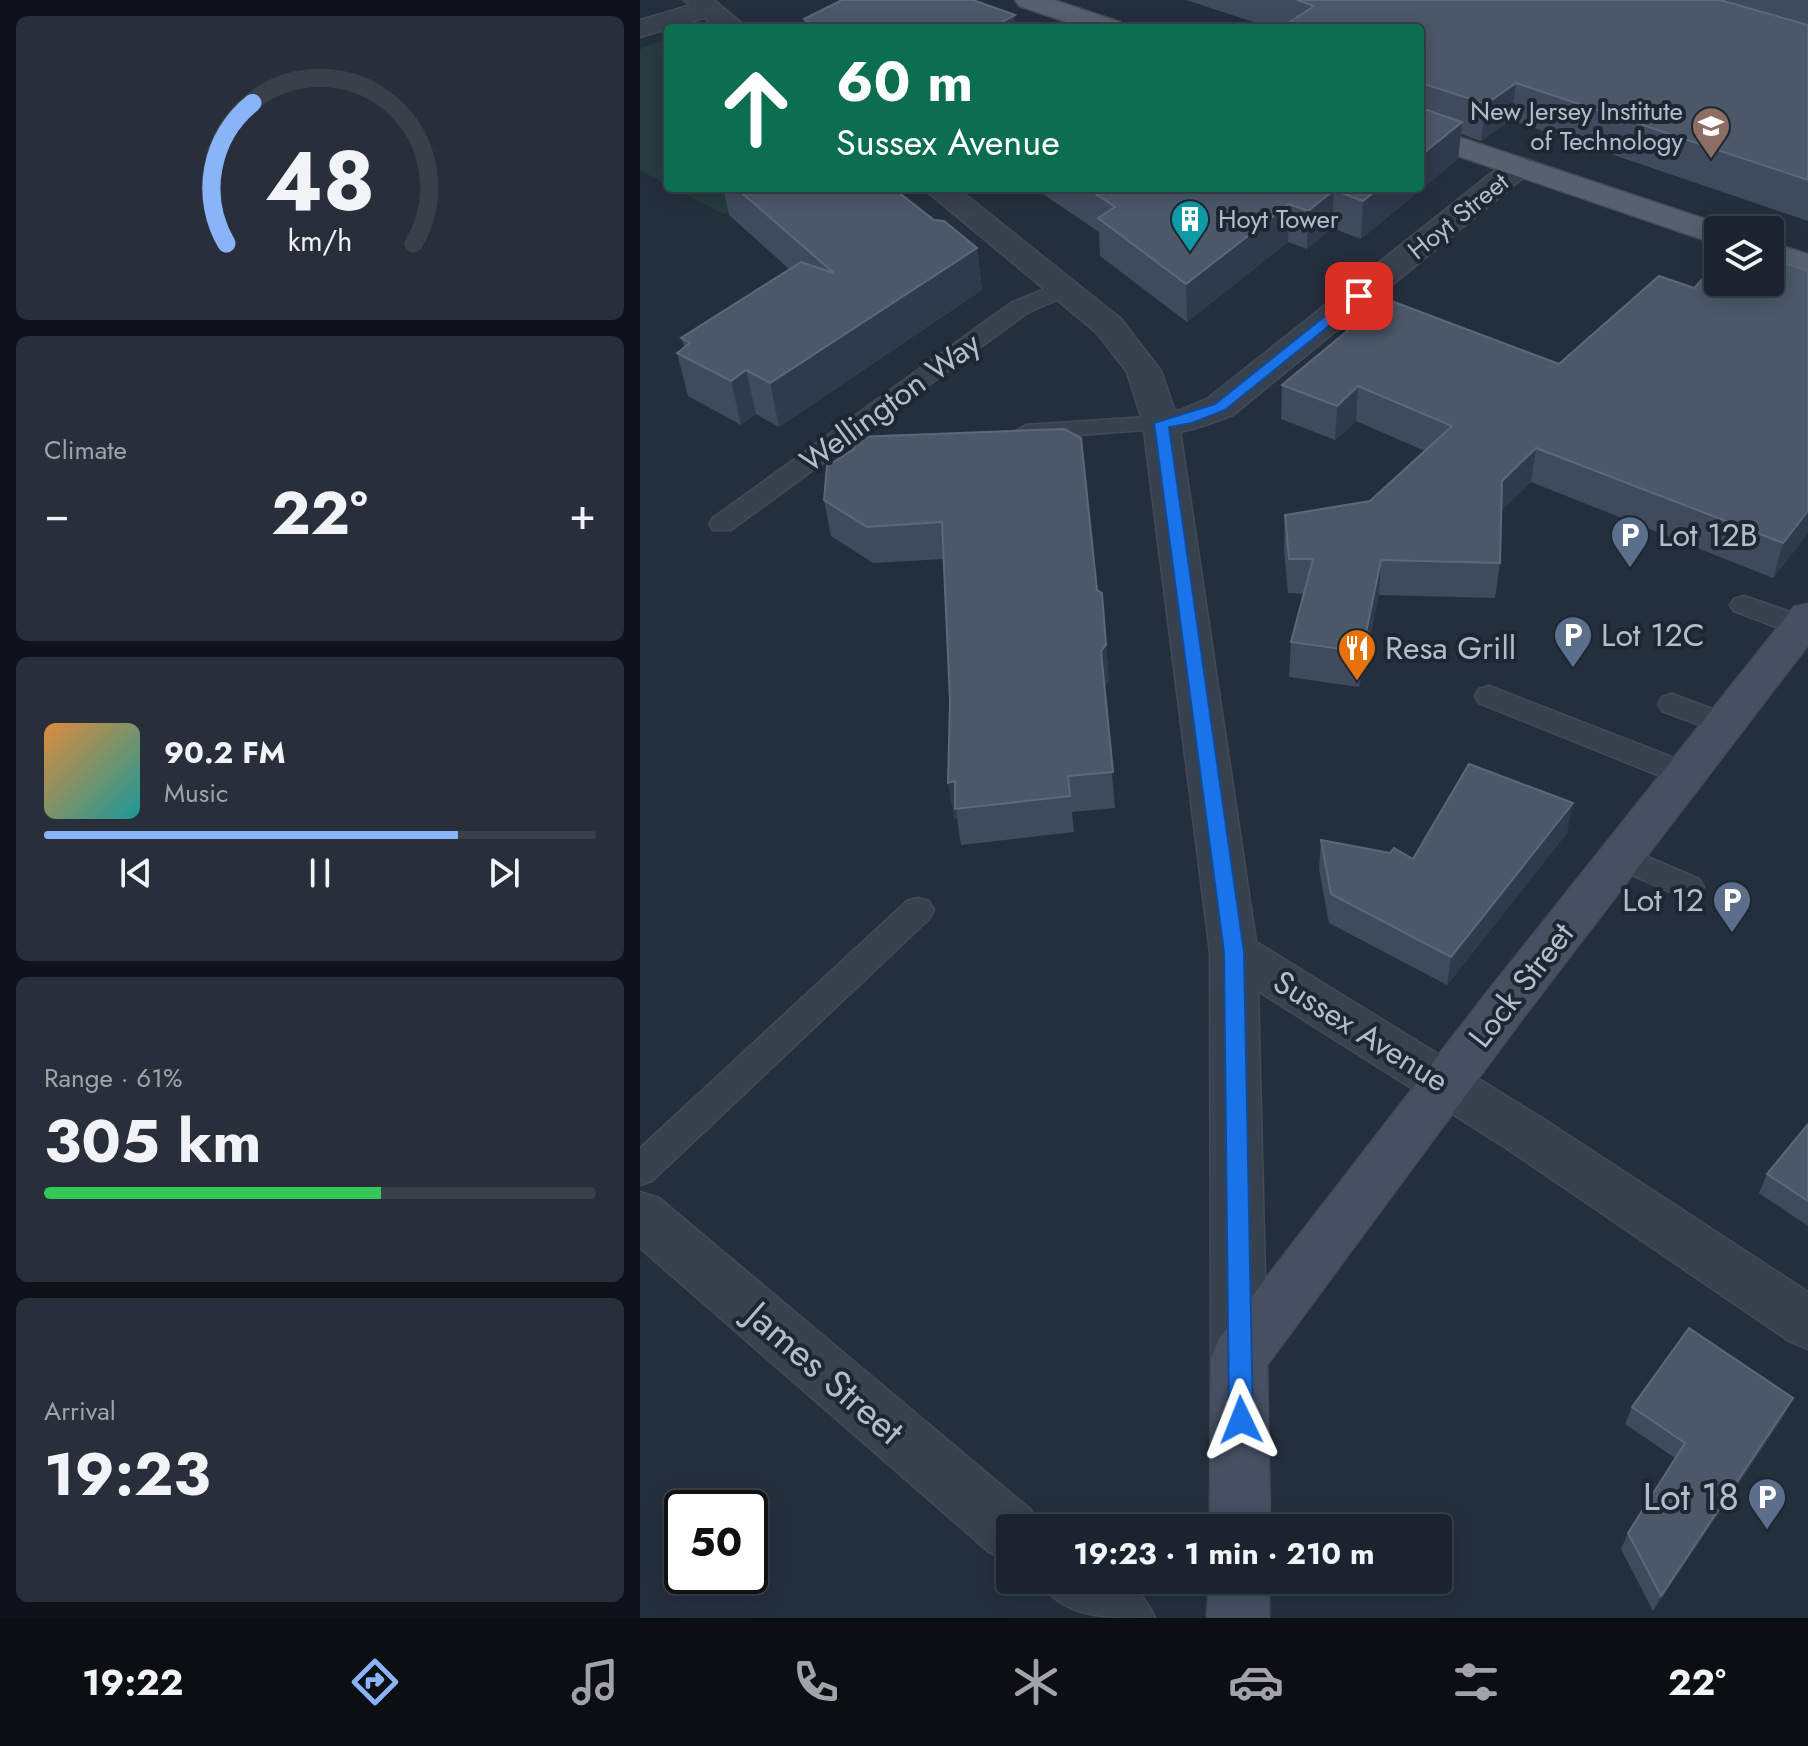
<!DOCTYPE html>
<html lang="en">
<head>
<meta charset="utf-8">
<style>
	:root { --surface:#1b232e; --page:#282f3a; --text:#f1f3f6; --muted:#a0a4aa; --line:#39404a; --accent:#8ab4f8 }
	body { margin:0; font-family:Jost,sans-serif; background:var(--page); color:var(--text); height:100vh; display:flex; flex-direction:column; font-size:30px; white-space:nowrap }
	* { box-sizing:border-box; margin:0 }
	p { font-size:26px; color:var(--muted) }
	.icon { flex:none; width:44px; height:44px; fill:none; stroke:currentColor; stroke-width:2; stroke-linecap:round; stroke-linejoin:round }
	.map { position:relative; flex:1; overflow:hidden }
	.panel { display:flex; flex-direction:column; gap:16px; padding:16px; background:#0f1319; width:640px }
	.panel>* { flex:none }
	.banner { position:absolute; left:24px; top:24px; width:760px; height:168px; border-radius:8px; box-shadow:0 4px 20px #0003,0 0 0 2px var(--line); background:#0b6e4f; color:#fff; overflow:hidden }
	.tools { position:absolute; left:1064px; top:216px; display:grid; gap:16px }
	.tools a { display:grid; place-items:center; width:80px; height:80px; border-radius:8px; background:var(--surface); box-shadow:0 4px 20px #0003,0 0 0 2px var(--line); font-size:40px }
	.speed { position:absolute; left:24px; top:1490px; display:flex; gap:16px; font-size:40px; font-weight:700; text-align:center }
	.speed>* { display:grid; place-content:center; width:104px; height:104px; border-radius:50%; background:var(--surface); box-shadow:0 4px 20px #0003,0 0 0 2px var(--line); line-height:1 }
	.speed .limit { border:4px solid #111; border-radius:12px; background:#fff; color:#111 }
	.pin { position:absolute; display:grid; place-items:center; width:68px; height:68px; color:#fff; margin:-34px; border-radius:16px; box-shadow:0 4px 12px #0006 }
	.me { position:absolute; width:88px; margin:-44px; rotate:358deg; stroke-linejoin:round; filter:drop-shadow(0 0 6px #0008) }
	.turn { display:flex; align-items:center; gap:28px; height:168px; padding:0 40px; font-size:36px }
	.turn .icon { width:104px; height:104px; stroke-width:2.5 }
	.turn b { display:block; font-size:56px; line-height:68px }
	.big { font-size:60px; font-weight:700; line-height:1.1 }
	.panel .card { flex:1; display:flex; flex-direction:column; justify-content:center; gap:12px; min-width:0; padding:0 28px; border-radius:12px; background:var(--page) }
	.panel .dial { align-items:center; gap:0 }
	.dial svg { height:208px; overflow:visible; fill:none; stroke:var(--line); stroke-width:7; stroke-linecap:round; text-anchor:middle }
	.dial text { fill:var(--text); stroke:none }
	.song { display:flex; align-items:center; gap:24px }
	.cover { width:96px; height:96px; border-radius:12px; background:linear-gradient(135deg,hsl(30 70% 55%),hsl(180 70% 35%)) }
	.played { height:8px; border-radius:4px; background:linear-gradient(90deg,var(--accent) 75%,var(--line) 75%) }
	.keys { display:flex; justify-content:space-around; direction:ltr }
	.heat { display:flex; justify-content:space-between; align-items:center; font-size:44px; direction:ltr }
	.charge { height:12px; border-radius:6px; background:linear-gradient(90deg,#34c759 61%,var(--line) 0) }
	.trip { position:absolute; left:356px; top:1514px; width:456px; height:80px; border-radius:8px; background:var(--surface); box-shadow:0 4px 20px #0003,0 0 0 2px var(--line); font-weight:700; line-height:80px; text-align:center }
	.menu { display:flex; height:128px; justify-content:space-around; align-items:center; background:#0b0e12; color:var(--muted) }
	.menu .icon { width:56px; height:56px }
	.menu .on { color:var(--accent) }
	.menu b { font-size:36px; color:var(--text) }
	main { display:flex; flex:1; min-height:0 }
	.map>svg:first-child { display:block }
	.green { fill:#263c3f }
	.lines { fill:none; stroke-linecap:round; stroke-linejoin:round }
	.service-casing { stroke:#414a57; stroke-width:3 }
	.minor-casing { stroke:#414a57; stroke-width:3 }
	.tertiary-casing { stroke:#414a57; stroke-width:3 }
	.secondary-casing { stroke:#414a57; stroke-width:3 }
	.primary-casing { stroke:#414a57; stroke-width:3 }
	.service { fill:#38414e; fill-rule:evenodd }
	.minor { fill:#38414e; fill-rule:evenodd }
	.tertiary { fill:#38414e; fill-rule:evenodd }
	.secondary { fill:#465061; fill-rule:evenodd }
	.primary { fill:#56606e; fill-rule:evenodd }
	.wall { fill:#3f4b5c }
	.shaded-wall { fill:#2f3b4b }
	.building { fill:#4b5868; stroke:#5c6777; stroke-width:2 }
	.route { fill:#1a73e8; stroke:#114b97; stroke-width:2 }
	.labels { text-anchor:middle; stroke-width:8; stroke-linejoin:round; paint-order:stroke }
	.far-poi-label { font-size:26px; fill:#b4bcc9; stroke:#1d2633; text-anchor:end }
	.far-street-label { font-size:26px; fill:#b4bcc9; stroke:#1d2633 }
	.street-label { font-size:32px; fill:#b4bcc9; stroke:#1d2633 }
	.poi-label { font-size:32px; fill:#b4bcc9; stroke:#1d2633; text-anchor:start }
	.near-street-label { font-size:38px; fill:#b4bcc9; stroke:#1d2633 }
	.near-poi-label { font-size:38px; fill:#b4bcc9; stroke:#1d2633; text-anchor:end }
</style>
</head>
<body>
<main>
<section class="panel">
<div class="card dial"><svg viewBox="0 0 100 80">
<path d="M14 69A42 42 0 1 1 86 69"/>
<path d="M14 69A42 42 0 0 1 24 15" stroke="#8ab4f8"/>
<text x="50" y="56" font-size="32" font-weight="700">48</text>
<text x="50" y="72" font-size="11">km/h</text>
</svg></div>
<div class="card"><p>Climate</p>
<div class="heat"><a>−</a><b class="big">22°</b><a>+</a></div>
</div>
<div class="card">
<div class="song"><i class="cover"></i><div><b>90.2 FM</b><p>Music</p></div></div>
<div class="played"></div>
<div class="keys"><svg class="icon" aria-label="previous" viewBox="0 0 24 24"><path d="M18 5L8 12l10 7zM5 5v14"/></svg><svg class="icon" aria-label="pause" viewBox="0 0 24 24"><path d="M8 5v14M16 5v14"/></svg><svg class="icon" aria-label="next" viewBox="0 0 24 24"><path d="M6 5l10 7-10 7zM19 5v14"/></svg></div>
</div>
<div class="card"><p>Range · 61%</p><b class="big">305 km</b><div class="charge"></div></div>
<div class="card"><p>Arrival</p><b class="big">19:23</b></div>
</section>
<div class="map">
<svg width="1168" height="1618" viewBox="0 0 1168 1618">
	<rect width="100%" height="100%" fill="#242f3e"/>
	<path class="green" d="M 28,38 L 28,185 L 0,170 L 0,49 Z
		M 34,188 L 146,188 L 83,214 Z"/>
	<g class="lines">
		<defs>
			<path id="service" d="M 422,282 L 433,289 L 430,294 L 387,313 L 91,530 L 73,530 L 69,524 L 73,518 L 371,303 Z
				M 521,416 L 530,418 L 533,423 L 530,428 L 386,439 L 374,432 L 386,425 Z
				M 1104,596 L 1168,618 L 1168,633 L 1151,633 L 1094,611 L 1090,605 L 1094,599 Z
				M 849,686 L 1055,766 L 1060,774 L 1055,782 L 1045,785 L 1035,782 L 839,703 L 835,696 L 839,689 Z
				M 1032,694 L 1094,717 L 1098,724 L 1094,731 L 1084,734 L 1022,711 L 1018,704 L 1022,697 Z
				M 980,845 L 1059,879 L 1064,887 L 1059,895 L 1048,899 L 1037,895 L 969,865 L 965,857 L 969,849 Z
				M 278,898 L 289,901 L 294,910 L 289,919 L 12,1181 L 0,1185 L 0,1148 L 267,901 Z"/>
			<path id="minor" d="M 68,0 L 77,2 L 81,8 L 77,14 L 0,37 L 0,20 Z
				M 879,157 L 890,160 L 894,166 L 890,172 L 593,415 C 565,425 538,438 508,431 L 503,423 L 508,415 L 541,410 L 567,399 L 868,160 Z"/>
			<path id="tertiary" d="M 44,0 L 74,0 L 107,28 L 76,28 Z
				M 283,188 L 317,188 L 481,319 L 521,371 L 539,423 L 616,942 L 902,1118 L 1168,1292 L 1168,1349 L 1149,1341 L 866,1148 L 618,991 L 627,1358 L 619,1377 L 599,1384 L 579,1377 L 571,1358 L 570,952 L 503,423 L 487,372 L 457,333 Z
				M 0,1192 L 19,1198 L 391,1510 L 398,1528 L 370,1528 L 370,1561 L 349,1552 L 0,1248 Z
				M 399,1580 C 448,1580 493,1565 515,1618 C 466,1618 421,1618 399,1580 Z"/>
			<path id="secondary" d="M 1168,604 L 1168,645 L 879,1023 L 627,1365 L 630,1528 L 570,1528 L 571,1358 L 579,1339 L 845,995 L 1154,607 Z
				M 569,1580 L 629,1580 L 629,1618 L 567,1618 Z"/>
			<path id="primary" d="M 375,0 L 414,0 L 480,22 L 484,28 L 444,28 L 379,6 Z
				M 780,124 L 1089,227 L 1091,230 L 1078,230 L 1078,244 L 1067,241 L 780,143 Z
				M 1130,242 L 1168,254 L 1168,274 L 1130,262 Z"/>
		</defs>
		<use href="#service" class="service-casing"/>
		<use href="#minor" class="minor-casing"/>
		<use href="#tertiary" class="tertiary-casing"/>
		<use href="#secondary" class="secondary-casing"/>
		<use href="#primary" class="primary-casing"/>
		<use href="#service" class="service"/>
		<use href="#minor" class="minor"/>
		<use href="#tertiary" class="tertiary"/>
		<use href="#secondary" class="secondary"/>
		<use href="#primary" class="primary"/>
	</g>
	<path class="wall" d="M 546,0 L 1168,0 L 1168,221 L 871,120 L 841,141 L 821,134 L 818,159 L 721,239 L 692,228 L 667,249 L 648,242 L 547,322 L 460,256 L 459,232 L 394,188 L 780,188 L 780,28 L 632,28 Z
		M 164,19 L 376,28 L 165,28 Z
		M 83,188 L 253,188 L 294,220 L 337,248 L 342,290 L 139,427 L 116,414 L 101,425 L 48,396 L 37,353 L 44,347 L 41,338 L 149,269 L 89,215 Z
		M 746,299 L 1168,533 L 1133,578 L 891,482 L 861,511 L 860,563 L 855,598 L 739,595 L 719,687 L 649,677 L 651,642 L 664,594 L 648,593 L 644,550 L 645,515 L 730,501 L 785,451 L 716,421 L 695,440 L 641,419 L 642,385 Z
		M 187,466 L 457,590 L 466,645 L 469,681 L 464,686 L 475,808 L 432,812 L 434,832 L 321,845 L 317,818 L 314,819 L 310,701 L 303,559 L 233,563 L 191,536 L 184,500 Z
		M 927,833 L 807,985 L 689,923 L 679,869 L 681,840 L 773,859 Z
		M 1168,1124 L 1168,1226 L 1119,1193 L 1127,1174 Z
		M 992,1407 L 1144,1416 L 1013,1611 L 981,1549 L 988,1533 L 1035,1458 L 985,1424 Z"/>
	<path class="shaded-wall" d="M 375,15 L 376,28 L 351,28 Z
		M 876,83 L 871,120 L 841,141 L 846,104 Z
		M 784,84 L 781,121 L 780,87 Z
		M 822,122 L 818,159 L 721,239 L 723,201 L 739,188 L 780,188 L 780,156 Z
		M 694,190 L 692,228 L 667,249 L 668,211 Z
		M 649,204 L 648,242 L 547,322 L 546,284 Z
		M 337,248 L 342,290 L 139,427 L 130,383 Z
		M 106,370 L 116,414 L 101,425 L 91,381 Z
		M 718,386 L 716,421 L 695,440 L 697,406 Z
		M 896,448 L 891,482 L 857,515 L 862,481 Z
		M 1168,511 L 1168,533 L 1133,578 L 1143,543 Z
		M 741,560 L 739,595 L 719,687 L 722,652 Z
		M 466,645 L 469,681 L 463,687 L 461,651 Z
		M 315,781 L 317,818 L 314,819 L 308,783 Z
		M 933,803 L 927,833 L 807,985 L 811,957 Z
		M 1153,1398 L 1144,1416 L 1013,1611 L 1021,1596 Z"/>
	<path class="building" d="M 202,0 L 333,0 L 375,15 L 351,28 L 176,28 L 164,19 Z
		M 657,0 L 1080,0 L 1168,25 L 1168,180 L 876,83 L 846,104 L 784,84 L 780,87 L 781,108 L 822,122 L 780,156 L 780,28 L 641,28 L 674,6 Z
		M 96,188 L 253,188 L 294,220 L 304,221 L 337,248 L 130,383 L 106,370 L 91,381 L 37,353 L 50,343 L 41,338 L 161,262 L 194,273 Z
		M 447,188 L 739,188 L 723,201 L 694,190 L 668,211 L 649,204 L 546,284 L 458,218 L 475,207 Z
		M 1130,258 L 1168,271 L 1168,511 L 1143,543 L 896,448 L 862,481 L 860,563 L 741,560 L 722,652 L 651,642 L 673,559 L 649,559 L 645,515 L 730,501 L 812,426 L 718,386 L 697,406 L 642,385 L 746,299 L 919,364 L 1019,276 L 1054,288 L 1073,268 L 1078,266 L 1078,282 L 1130,282 Z
		M 424,429 L 441,438 L 457,590 L 462,593 L 466,645 L 461,651 L 473,772 L 428,776 L 430,796 L 315,809 L 315,781 L 308,783 L 310,701 L 302,522 L 227,527 L 184,500 L 187,466 L 214,449 L 216,437 Z
		M 829,764 L 933,803 L 811,957 L 691,894 L 681,840 L 750,853 L 754,848 L 773,859 Z
		M 1168,1124 L 1168,1201 L 1127,1174 Z
		M 1049,1328 L 1153,1398 L 1021,1596 L 988,1533 L 1045,1443 L 992,1407 Z"/>
	<path class="route" d="M 714,293 L 726,296 L 585,410 L 552,423 L 529,427 L 604,952 L 613,1420 L 610,1428 L 601,1431 L 593,1428 L 589,1420 L 584,952 L 514,423 L 575,404 Z"/>
	<defs>
		<symbol id="university-pin" viewBox="-11 -11 22 30"><path d="M0 17L-7.5 6A9.5 9.5 0 1 1 7.5 6Z" fill="#8d6e63" stroke="#1d2633"/><path d="M0-5L7-2L0 1L-7-2ZM-4 1L0 2.5L4 1V4Q0 6-4 4Z" fill="#fff"/></symbol>
		<symbol id="building-pin" viewBox="-11 -11 22 30"><path d="M0 17L-7.5 6A9.5 9.5 0 1 1 7.5 6Z" fill="#0f9aa8" stroke="#1d2633"/><path d="M-4-6H4V6H1V3H-1V6H-4ZM-2.5-4.3h1.7v1.8h-1.7ZM.8-4.3h1.7v1.8H.8ZM-2.5-1h1.7V.8h-1.7ZM.8-1h1.7V.8H.8Z" fill="#fff"/></symbol>
		<symbol id="parking-pin" viewBox="-11 -11 22 30"><path d="M0 17L-7.5 6A9.5 9.5 0 1 1 7.5 6Z" fill="#5c6f8a" stroke="#1d2633"/><path d="M-3.5-5.5H1a3.5 3.5 0 0 1 0 7H-1V5.5H-3.5ZM-1-3.4V-.6H.8a1.4 1.4 0 0 0 0-2.8Z" fill="#fff"/></symbol>
		<symbol id="restaurant-pin" viewBox="-11 -11 22 30"><path d="M0 17L-7.5 6A9.5 9.5 0 1 1 7.5 6Z" fill="#e8710a" stroke="#1d2633"/><path d="M-5-6h1v4h1v-4h1v4h1v-4h1v5L-1.5 .5V6h-2V.5L-5-1ZM5-6V6H3V1.5H1.5Q1.5-4 5-6Z" fill="#fff"/></symbol>
	</defs>
	<g fill-rule="evenodd">
		<use href="#university-pin" x="1049" y="104" width="44" height="60"/>
		<use href="#building-pin" x="528" y="197" width="44" height="60"/>
		<use href="#parking-pin" x="968" y="513" width="44" height="60"/>
		<use href="#parking-pin" x="911" y="613" width="44" height="60"/>
		<use href="#restaurant-pin" x="695" y="626" width="44" height="60"/>
		<use href="#parking-pin" x="1070" y="878" width="44" height="60"/>
		<use href="#parking-pin" x="1105" y="1475" width="44" height="60"/>
	</g>
	<g class="labels">
		<g class="far-poi-label">
			<text x="1043" y="120">New Jersey Institute<tspan x="1043" dy="30">of Technology</tspan></text>
			<text x="578" y="228" text-anchor="start">Hoyt Tower</text>
		</g>
		<g class="far-street-label">
			<text transform="translate(818 216) rotate(-39)" y="9">Hoyt Street</text>
		</g>
		<g class="street-label">
			<text transform="translate(250 402) rotate(-36)" y="11">Wellington Way</text>
			<text transform="translate(881 985) rotate(-52)" y="11">Lock Street</text>
			<text transform="translate(721 1031) rotate(32)" y="11">Sussex Avenue</text>
		</g>
		<g class="poi-label">
			<text x="1018" y="546">Lot 12B</text>
			<text x="961" y="646">Lot 12C</text>
			<text x="745" y="659">Resa Grill</text>
			<text x="1064" y="911" text-anchor="end">Lot 12</text>
		</g>
		<g class="near-street-label">
			<text transform="translate(185 1373) rotate(41)" y="13">James Street</text>
		</g>
		<g class="near-poi-label">
			<text x="1099" y="1510">Lot 18</text>
		</g>
	</g>
</svg>
<div class="tools">
<a><svg class="icon" aria-label="layers" viewBox="0 0 24 24"><path d="M12 4l9 5-9 5-9-5zM3 14l9 5 9-5"/></svg></a>
</div>
<div class="speed"><div class="limit">50</div></div>
<div class="pin" style="left:719px;top:296px;background:#d93025"><svg class="icon" aria-label="arrive" viewBox="0 0 24 24"><path d="M6 21V4h12l-3 4 3 4H6"/></svg></div>
<svg class="me" style="left:601px;top:1420px" viewBox="-20 -20 40 40"><path d="M0-17L14 15 0 8-14 15z" fill="#1a73e8" stroke="#fff" stroke-width="4"/></svg>
<div class="trip">19:23 · 1 min · 210 m</div>
<div class="banner">
<div class="turn"><svg class="icon" aria-label="ahead" viewBox="0 0 24 24"><path d="M12 20V5M6 11l6-6 6 6"/></svg><div><b>60 m</b>Sussex Avenue</div></div>
</div>
</div>
</main>
<nav class="menu">
<b>19:22</b>
<svg class="icon on" aria-label="directions" viewBox="0 0 24 24"><path d="M12 3l9 9-9 9-9-9zM9 14v-3h6M13 9l2 2-2 2"/></svg>
<svg class="icon" aria-label="music" viewBox="0 0 24 24"><path d="M9 18V5l10-2v13"/><circle cx="6" cy="18" r="3"/><circle cx="16" cy="16" r="3"/></svg>
<svg class="icon" aria-label="phone" viewBox="0 0 24 24"><path d="M5 4h4l2 5-3 2q2 4 5 5l2-3 5 2v4C11 20 4 13 5 4z"/></svg>
<svg class="icon" aria-label="climate" viewBox="0 0 24 24"><path d="M12 3v18M4 7l16 10M4 17L20 7"/></svg>
<svg class="icon" aria-label="car" viewBox="0 0 24 24"><path d="M5 17H2v-5l4-1 3-4h7l3 4 3 1v5h-3M9 17h6M6 11h13"/><circle cx="7" cy="17" r="2"/><circle cx="17" cy="17" r="2"/></svg>
<svg class="icon" aria-label="filters" viewBox="0 0 24 24"><path d="M4 7h16M4 17h16"/><circle cx="9" cy="7" r="2"/><circle cx="15" cy="17" r="2"/></svg>
<b>22°</b>
</nav>
</body>
</html>
